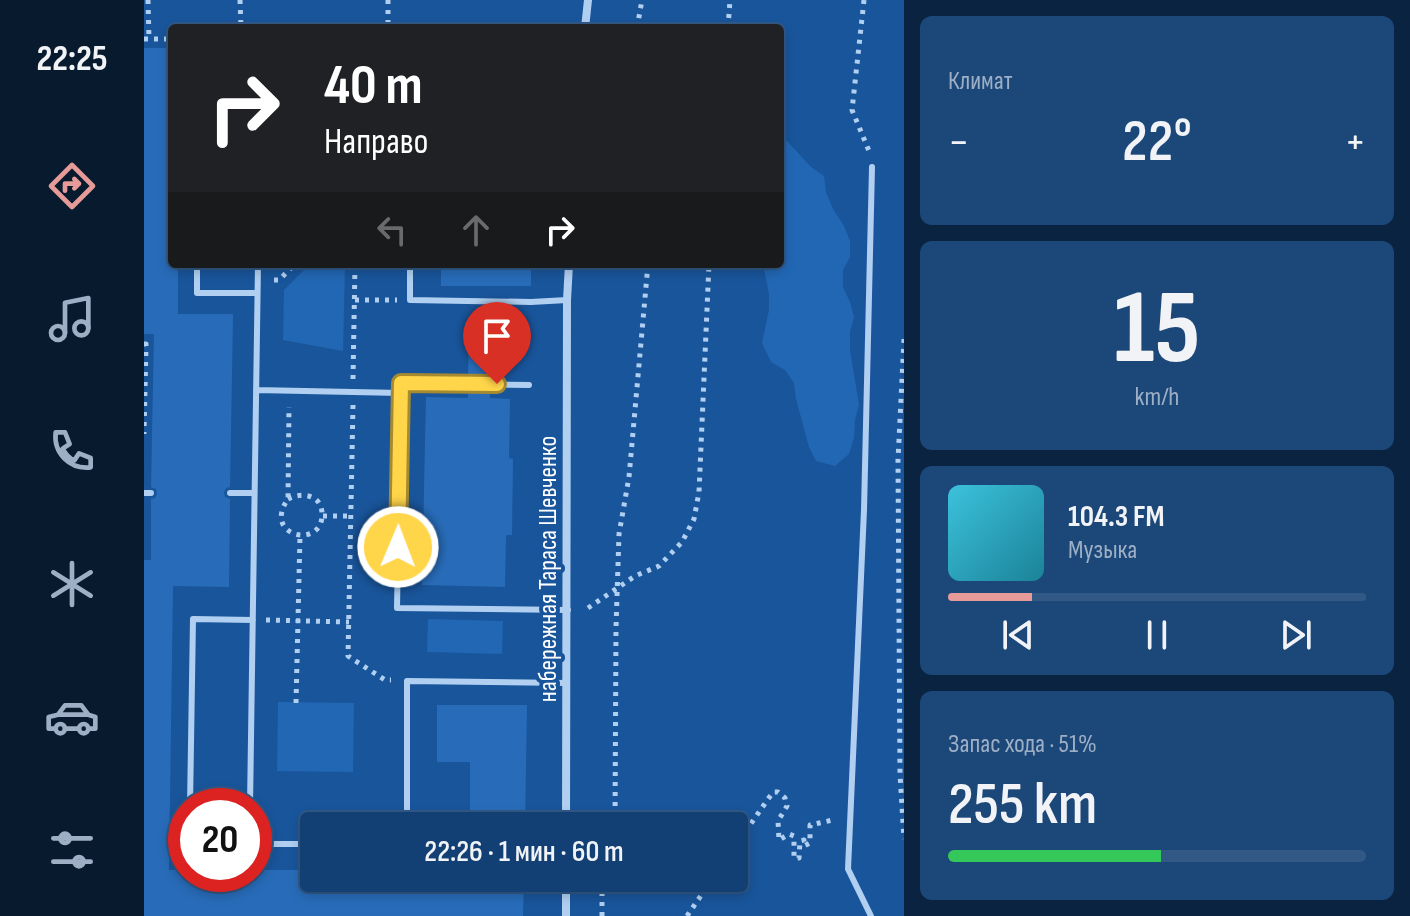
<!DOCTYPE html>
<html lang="ru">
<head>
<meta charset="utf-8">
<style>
	:root { --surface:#134074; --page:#1c4779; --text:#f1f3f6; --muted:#9dafc5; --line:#325986; --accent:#e69b98 }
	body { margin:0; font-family:"Sofia Sans Condensed",sans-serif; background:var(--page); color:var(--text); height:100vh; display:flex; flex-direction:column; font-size:30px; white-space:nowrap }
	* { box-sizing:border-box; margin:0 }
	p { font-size:26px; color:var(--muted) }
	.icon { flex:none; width:44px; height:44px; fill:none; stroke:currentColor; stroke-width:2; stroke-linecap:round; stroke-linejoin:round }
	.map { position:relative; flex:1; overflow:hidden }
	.details { display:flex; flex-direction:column; gap:16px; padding:16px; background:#0a2340; width:506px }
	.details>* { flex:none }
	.hud { position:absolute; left:24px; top:24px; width:616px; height:244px; border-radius:8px; box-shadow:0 4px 12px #0003,0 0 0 2px var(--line); background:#202124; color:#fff; overflow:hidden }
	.speed { position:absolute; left:24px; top:788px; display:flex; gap:16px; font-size:40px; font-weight:700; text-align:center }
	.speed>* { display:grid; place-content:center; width:104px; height:104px; border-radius:50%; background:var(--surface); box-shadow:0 4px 12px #0003,0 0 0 2px var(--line); line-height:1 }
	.speed .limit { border:12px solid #d22; background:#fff; color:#111 }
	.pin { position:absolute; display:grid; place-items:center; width:68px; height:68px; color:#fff; margin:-82px -34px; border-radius:50% 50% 50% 0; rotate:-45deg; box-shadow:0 0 8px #0007 }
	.pin .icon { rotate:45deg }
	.me { position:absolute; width:88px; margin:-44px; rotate:1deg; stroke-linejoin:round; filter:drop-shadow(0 0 6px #0008) }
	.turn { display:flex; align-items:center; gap:28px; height:168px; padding:0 24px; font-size:36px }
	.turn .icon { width:104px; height:104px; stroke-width:2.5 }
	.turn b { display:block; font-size:56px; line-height:68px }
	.lanes { display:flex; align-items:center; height:76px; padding:0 24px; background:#0003; justify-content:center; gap:40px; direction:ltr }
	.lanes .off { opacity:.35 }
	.big { font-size:60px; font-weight:600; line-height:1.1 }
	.details .widget { flex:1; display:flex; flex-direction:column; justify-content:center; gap:12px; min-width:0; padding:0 28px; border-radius:12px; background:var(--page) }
	.details .dial { align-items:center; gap:0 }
	.dial b { font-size:104px; line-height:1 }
	.song { display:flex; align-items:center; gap:24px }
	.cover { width:96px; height:96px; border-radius:12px; background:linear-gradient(135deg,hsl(190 70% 55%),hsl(190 70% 35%)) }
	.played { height:8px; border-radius:4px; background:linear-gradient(90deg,var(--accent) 20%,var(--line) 20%) }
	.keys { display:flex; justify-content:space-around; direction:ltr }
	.heat { display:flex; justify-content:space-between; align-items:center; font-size:44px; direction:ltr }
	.charge { height:12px; border-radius:6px; background:linear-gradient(90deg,#34c759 51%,var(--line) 0) }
	.trip { position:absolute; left:156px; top:812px; width:448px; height:80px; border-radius:8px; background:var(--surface); box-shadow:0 4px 12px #0003,0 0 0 2px var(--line); font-weight:600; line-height:80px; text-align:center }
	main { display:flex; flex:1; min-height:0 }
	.dock { display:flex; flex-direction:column; width:144px; justify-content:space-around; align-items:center; background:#081a2e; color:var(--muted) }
	.dock .icon { width:56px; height:56px }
	.dock .selected { color:var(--accent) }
	.dock b { font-size:36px; color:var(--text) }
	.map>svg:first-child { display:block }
	.green { fill:#2267b4 }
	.building { fill:#286cb9 }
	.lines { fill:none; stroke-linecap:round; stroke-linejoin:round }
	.path { stroke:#b0cff1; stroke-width:5; stroke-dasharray:4 6; stroke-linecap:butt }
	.service { stroke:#b0cff1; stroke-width:6 }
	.minor { stroke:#b0cff1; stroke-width:8 }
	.route-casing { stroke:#a68a30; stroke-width:20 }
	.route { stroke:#ffd54a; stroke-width:14 }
	.labels { text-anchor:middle; stroke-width:8; stroke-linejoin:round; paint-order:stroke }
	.street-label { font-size:26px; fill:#fff; stroke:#19559b }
</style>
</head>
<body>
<main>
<nav class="dock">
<b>22:25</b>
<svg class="icon selected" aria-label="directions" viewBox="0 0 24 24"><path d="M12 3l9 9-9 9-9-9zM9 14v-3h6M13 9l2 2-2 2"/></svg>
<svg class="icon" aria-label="music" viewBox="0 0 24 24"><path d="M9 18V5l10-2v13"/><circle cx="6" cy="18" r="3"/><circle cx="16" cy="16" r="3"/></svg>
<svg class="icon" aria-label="phone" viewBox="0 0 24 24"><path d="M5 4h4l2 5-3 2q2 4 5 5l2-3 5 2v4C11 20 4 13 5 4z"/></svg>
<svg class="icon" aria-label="climate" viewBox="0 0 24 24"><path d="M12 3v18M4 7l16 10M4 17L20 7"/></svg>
<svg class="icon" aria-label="car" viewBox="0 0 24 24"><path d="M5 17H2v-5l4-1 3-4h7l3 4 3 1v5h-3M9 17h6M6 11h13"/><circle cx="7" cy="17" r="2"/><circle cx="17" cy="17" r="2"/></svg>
<svg class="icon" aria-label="filters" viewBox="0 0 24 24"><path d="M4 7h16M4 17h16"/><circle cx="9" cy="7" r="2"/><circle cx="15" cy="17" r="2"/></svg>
</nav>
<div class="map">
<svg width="760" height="916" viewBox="0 0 760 916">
	<rect width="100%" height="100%" fill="#19559b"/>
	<path class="green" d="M 643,141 L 667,167 L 680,176 L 682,192 L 689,209 L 700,226 L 706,241 L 706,257 L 699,270 L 699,287 L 706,302 L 710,317 L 706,332 L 706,350 L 715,405 L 711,420 L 710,438 L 705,454 L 691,466 L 672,461 L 665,447 L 652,399 L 650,383 L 641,370 L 627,362 L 618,343 L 625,310 L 625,294 L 619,264 L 636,264 L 636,142 Z
		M 166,264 L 201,264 L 199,351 L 139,340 L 140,290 Z
		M 284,619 L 359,621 L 358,654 L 283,652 Z
		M 134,702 L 210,703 L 209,772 L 133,771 Z"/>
	<path class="building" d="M 0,48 L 28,48 L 28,264 L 34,264 L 34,314 L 89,314 L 86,487 L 82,488 L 80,492 L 81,497 L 86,499 L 85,587 L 29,586 L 25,870 L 42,870 L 42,874 L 110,874 L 110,870 L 170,870 L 170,878 L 239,878 L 239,881 L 380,878 L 379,916 L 0,916 L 0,560 L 7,560 L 7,499 L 11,498 L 13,494 L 12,489 L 7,487 L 10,334 L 0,334 Z
		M 297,264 L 387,264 L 387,286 L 297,286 Z
		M 325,332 L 347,333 L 346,378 L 324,378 Z
		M 324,390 L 346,390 L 346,398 L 366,399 L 365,458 L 369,459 L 368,535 L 362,535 L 361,587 L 278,585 L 282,397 L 324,398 Z
		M 293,705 L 383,705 L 381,826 L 326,826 L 326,762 L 293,762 Z"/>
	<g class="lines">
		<path class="path" d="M 4,0 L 5,39
			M 96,0 L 97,28
			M 244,0 L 244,28
			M 720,0 L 708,110 L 725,151
			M 493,28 L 498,0
			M 584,28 L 586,0
			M 0,39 L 28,39
			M 130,280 L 135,280 L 151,264
			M 211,300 L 253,300
			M 760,339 L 754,460 L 756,774 L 760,839
			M 0,344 L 2,344 L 0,434
			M 209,379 L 211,264
			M 209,405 L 204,656 L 241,680 L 247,680
			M 144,499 C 157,492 177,494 178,513 C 180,550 117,537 144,499 L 145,407
			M 179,516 L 207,516
			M 444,608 L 491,576 L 515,566 L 538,542 L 550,519 L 555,492 L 565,264
			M 122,620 L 205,622
			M 152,703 L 156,536
			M 471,826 L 472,628 L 475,534 L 485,477 L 504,264
			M 590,848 L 629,792 L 634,792 L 641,798 L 643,806 L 634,821 L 635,840 L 645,834 L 650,836 L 650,858 L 655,858 L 656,841 L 660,840 L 660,846 L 666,843 L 666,825 L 689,820
			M 458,916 L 458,878
			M 543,916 L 569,878"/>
		<path class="service" d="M 53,264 L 53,293 L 113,293
			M 266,264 L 266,300 L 387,302 L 423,300
			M 385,385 L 257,383 L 253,608 L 424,610
			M 112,390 L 257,393
			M 0,493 L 7,493
			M 86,493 L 110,493
			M 46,806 L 49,619 L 109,620
			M 106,806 L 114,264
			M 263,826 L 263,681 L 423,683
			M 110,844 L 170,844
			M 727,916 L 704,869 L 720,510 L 728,167"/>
		<path class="minor" d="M 441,28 L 444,0
			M 422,826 L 423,300 L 425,264
			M 422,916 L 422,878"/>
	</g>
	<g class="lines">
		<defs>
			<path id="route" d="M 254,547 L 257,383 L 353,384"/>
		</defs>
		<use href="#route" class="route-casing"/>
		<use href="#route" class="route"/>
	</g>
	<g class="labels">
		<g class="street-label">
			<text transform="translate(403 569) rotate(-90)" y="9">набережная Тараса Шевченко</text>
		</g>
	</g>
</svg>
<div class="speed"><div class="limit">20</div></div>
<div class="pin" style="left:353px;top:384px;background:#d93025"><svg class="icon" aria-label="arrive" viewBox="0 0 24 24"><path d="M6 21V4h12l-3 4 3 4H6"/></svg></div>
<svg class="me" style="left:254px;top:547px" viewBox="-20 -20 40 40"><circle r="17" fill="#ffd54a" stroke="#fff" stroke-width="3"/><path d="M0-11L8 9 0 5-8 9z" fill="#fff"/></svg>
<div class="trip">22:26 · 1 мин · 60 m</div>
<div class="hud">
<div class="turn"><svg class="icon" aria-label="right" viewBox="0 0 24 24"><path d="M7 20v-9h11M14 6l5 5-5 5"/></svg><div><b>40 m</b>Направо</div></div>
<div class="lanes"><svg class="icon off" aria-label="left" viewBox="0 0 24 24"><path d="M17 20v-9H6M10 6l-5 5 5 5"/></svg><svg class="icon off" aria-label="ahead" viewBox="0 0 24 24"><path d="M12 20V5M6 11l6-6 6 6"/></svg><svg class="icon" aria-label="right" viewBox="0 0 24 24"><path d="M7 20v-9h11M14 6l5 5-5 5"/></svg></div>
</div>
</div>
<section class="details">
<div class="widget"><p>Климат</p>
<div class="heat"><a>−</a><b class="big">22°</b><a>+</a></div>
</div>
<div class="widget dial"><b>15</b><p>km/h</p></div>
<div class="widget">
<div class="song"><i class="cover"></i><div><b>104.3 FM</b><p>Музыка</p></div></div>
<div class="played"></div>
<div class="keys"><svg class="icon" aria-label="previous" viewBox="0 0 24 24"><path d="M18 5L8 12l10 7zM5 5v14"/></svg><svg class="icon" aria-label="pause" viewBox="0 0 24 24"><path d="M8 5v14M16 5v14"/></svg><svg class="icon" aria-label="next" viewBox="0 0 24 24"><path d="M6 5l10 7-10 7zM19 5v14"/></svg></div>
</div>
<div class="widget"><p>Запас хода · 51%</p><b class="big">255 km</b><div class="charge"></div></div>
</section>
</main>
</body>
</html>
